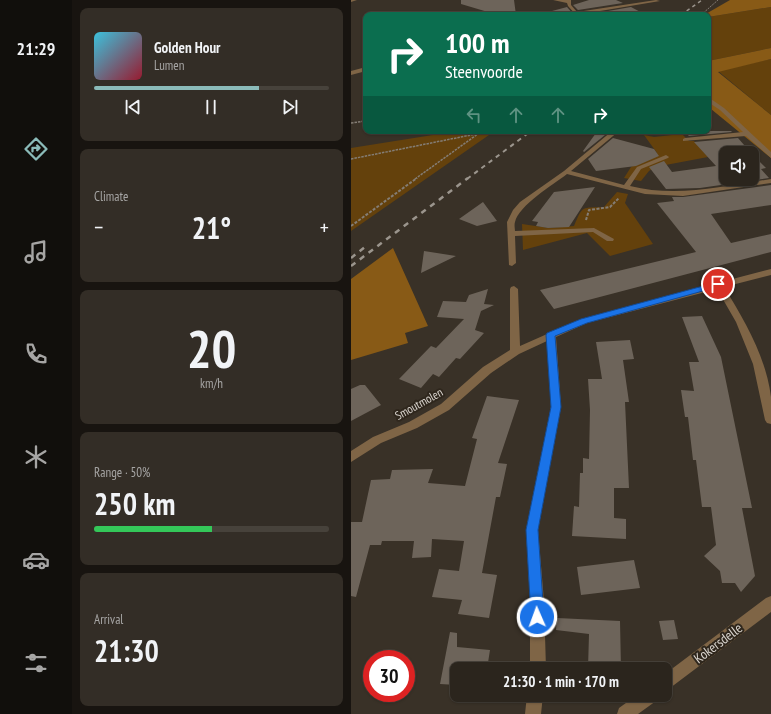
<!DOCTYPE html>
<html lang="en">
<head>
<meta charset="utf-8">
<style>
	:root { --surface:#2b251d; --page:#332d26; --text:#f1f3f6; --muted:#a6a5a4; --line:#47423b; --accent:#8bbbb9 }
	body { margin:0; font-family:"PT Sans Narrow",sans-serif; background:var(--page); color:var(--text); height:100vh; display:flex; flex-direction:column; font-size:15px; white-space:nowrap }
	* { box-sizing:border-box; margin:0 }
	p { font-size:13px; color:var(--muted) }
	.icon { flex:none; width:22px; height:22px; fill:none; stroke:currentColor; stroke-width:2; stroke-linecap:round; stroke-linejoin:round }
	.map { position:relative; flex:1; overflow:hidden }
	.panel { display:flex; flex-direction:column; gap:8px; padding:8px; background:#181410; width:279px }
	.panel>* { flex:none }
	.top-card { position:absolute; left:12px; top:12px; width:348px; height:122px; border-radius:8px; box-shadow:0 1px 3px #0004,0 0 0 1px var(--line); background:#0b6e4f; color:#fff; overflow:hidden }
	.controls { position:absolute; left:368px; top:146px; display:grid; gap:8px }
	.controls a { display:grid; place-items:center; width:40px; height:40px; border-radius:8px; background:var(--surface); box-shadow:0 1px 3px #0004,0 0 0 1px var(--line); font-size:20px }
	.speed { position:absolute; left:12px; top:650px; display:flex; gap:8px; font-size:20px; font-weight:700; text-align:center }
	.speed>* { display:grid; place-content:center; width:52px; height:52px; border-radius:50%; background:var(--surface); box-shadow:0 1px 3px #0004,0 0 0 1px var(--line); line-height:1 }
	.speed .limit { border:6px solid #d22; background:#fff; color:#111 }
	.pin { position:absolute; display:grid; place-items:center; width:34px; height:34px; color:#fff; margin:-17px; border:2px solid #fff; border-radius:50%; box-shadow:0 1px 4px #0007 }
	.me { position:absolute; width:44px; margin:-22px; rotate:358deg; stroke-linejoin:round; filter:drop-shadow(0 0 3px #0008) }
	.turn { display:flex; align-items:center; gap:14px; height:84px; padding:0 16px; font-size:18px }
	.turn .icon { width:52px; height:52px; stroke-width:2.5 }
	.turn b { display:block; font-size:28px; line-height:34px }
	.lanes { display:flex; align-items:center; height:38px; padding:0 16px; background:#0003; justify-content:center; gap:20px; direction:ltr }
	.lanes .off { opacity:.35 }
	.big { font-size:30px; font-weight:600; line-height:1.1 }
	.panel .widget { flex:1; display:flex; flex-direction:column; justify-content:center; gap:6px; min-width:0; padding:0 14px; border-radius:8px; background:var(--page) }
	.panel .dial { align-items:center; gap:0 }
	.dial b { font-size:52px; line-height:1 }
	.song { display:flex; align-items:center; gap:12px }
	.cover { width:48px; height:48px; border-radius:6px; background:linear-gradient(135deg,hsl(190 70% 55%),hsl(350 70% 35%)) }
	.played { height:4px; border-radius:2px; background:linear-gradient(90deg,var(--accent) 70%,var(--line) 70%) }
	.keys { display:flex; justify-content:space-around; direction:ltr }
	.heat { display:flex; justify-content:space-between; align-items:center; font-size:22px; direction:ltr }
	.charge { height:6px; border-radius:3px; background:linear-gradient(90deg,#34c759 50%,var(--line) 0) }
	.trip { position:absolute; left:99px; top:662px; width:222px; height:40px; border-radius:8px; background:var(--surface); box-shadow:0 1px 3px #0004,0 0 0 1px var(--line); font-weight:600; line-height:40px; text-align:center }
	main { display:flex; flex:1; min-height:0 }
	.tab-bar { display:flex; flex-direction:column; width:72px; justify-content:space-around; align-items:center; background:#110f0c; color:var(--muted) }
	.tab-bar .icon { width:28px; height:28px }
	.tab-bar .selected { color:var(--accent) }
	.tab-bar b { font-size:18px; color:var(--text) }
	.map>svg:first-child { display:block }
	.green { fill:#64410c }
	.forest { fill:#885a16 }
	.building { fill:#6d645a }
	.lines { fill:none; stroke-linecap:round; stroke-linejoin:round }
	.path-far2 { stroke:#847d75; stroke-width:1; stroke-dasharray:2 1; stroke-linecap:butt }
	.path-far1 { stroke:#847d75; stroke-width:1.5; stroke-dasharray:2.5 1; stroke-linecap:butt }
	.path { stroke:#847d75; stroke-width:2; stroke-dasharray:3 1.5; stroke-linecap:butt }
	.minor { fill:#7f6546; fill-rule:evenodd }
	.rail-far2 { stroke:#9b958d; stroke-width:1.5; stroke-dasharray:3.5 3.5; stroke-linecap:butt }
	.rail-far1 { stroke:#9b958d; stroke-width:2; stroke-dasharray:4.5 4.5; stroke-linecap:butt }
	.rail { stroke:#9b958d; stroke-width:2.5; stroke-dasharray:5.5 5.5; stroke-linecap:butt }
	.route { fill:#1a73e8; stroke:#114b97 }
	.labels { text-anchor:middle; stroke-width:4; stroke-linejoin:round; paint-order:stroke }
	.street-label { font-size:12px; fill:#d9d4ce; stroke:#2f271d }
	.near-street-label { font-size:14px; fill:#d9d4ce; stroke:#2f271d }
</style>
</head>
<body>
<main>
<nav class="tab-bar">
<b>21:29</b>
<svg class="icon selected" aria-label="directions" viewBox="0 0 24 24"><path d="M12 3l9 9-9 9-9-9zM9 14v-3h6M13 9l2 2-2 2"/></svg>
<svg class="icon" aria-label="music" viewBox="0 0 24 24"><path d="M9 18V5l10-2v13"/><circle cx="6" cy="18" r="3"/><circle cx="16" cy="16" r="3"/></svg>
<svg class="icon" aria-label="phone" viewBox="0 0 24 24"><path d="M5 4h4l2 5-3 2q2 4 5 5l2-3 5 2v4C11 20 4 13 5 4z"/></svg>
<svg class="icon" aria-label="climate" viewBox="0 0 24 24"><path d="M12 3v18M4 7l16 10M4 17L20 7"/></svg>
<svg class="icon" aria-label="car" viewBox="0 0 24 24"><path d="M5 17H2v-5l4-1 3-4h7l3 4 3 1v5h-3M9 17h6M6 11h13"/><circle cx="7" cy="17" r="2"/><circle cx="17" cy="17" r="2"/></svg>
<svg class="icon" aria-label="filters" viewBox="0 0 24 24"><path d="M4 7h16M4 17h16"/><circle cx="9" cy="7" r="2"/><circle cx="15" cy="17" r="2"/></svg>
</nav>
<section class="panel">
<div class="widget">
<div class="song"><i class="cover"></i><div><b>Golden Hour</b><p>Lumen</p></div></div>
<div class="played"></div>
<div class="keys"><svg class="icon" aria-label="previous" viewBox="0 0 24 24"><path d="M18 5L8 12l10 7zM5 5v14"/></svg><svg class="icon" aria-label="pause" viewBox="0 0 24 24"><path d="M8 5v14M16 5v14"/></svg><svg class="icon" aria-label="next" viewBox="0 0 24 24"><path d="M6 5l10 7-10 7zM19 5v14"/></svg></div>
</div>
<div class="widget"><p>Climate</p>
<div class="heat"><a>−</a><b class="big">21°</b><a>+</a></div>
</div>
<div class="widget dial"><b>20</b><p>km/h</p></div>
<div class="widget"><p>Range · 50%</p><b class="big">250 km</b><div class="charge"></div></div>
<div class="widget"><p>Arrival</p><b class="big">21:30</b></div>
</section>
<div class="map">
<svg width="420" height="714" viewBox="0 0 420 714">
	<rect width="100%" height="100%" fill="#393127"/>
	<path class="green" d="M 420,7 L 420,48 L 357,61 L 357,17 Z
		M 420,59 L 420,115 L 367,71 Z
		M 107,131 L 128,131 L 138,135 L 0,231 L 0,148 Z
		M 331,134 L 338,141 L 343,141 L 357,157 L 304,167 L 298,171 L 290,181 L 273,178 L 280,167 L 306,153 L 293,135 L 303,137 Z
		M 266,192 L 277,194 L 274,203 L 302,244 L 259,256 L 236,233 L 172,250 L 171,224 L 198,228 L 223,226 C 232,205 230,208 253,207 Z"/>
	<path class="forest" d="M 379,0 L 420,0 L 420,7 L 357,17 L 357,15 L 353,15 Z
		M 420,48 L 420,59 L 367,72 L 420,115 L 420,158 L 360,109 L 357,105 L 357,61 Z
		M 42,248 L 77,326 L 54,333 L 57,343 L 0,360 L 0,279 Z"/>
	<path class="building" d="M 110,0 L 163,0 L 165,15 L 147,15 L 110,4 Z
		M 238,0 L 265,0 L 272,3 L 227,10 L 222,5 Z
		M 216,7 L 223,15 L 202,15 L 201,11 Z
		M 280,7 L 295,15 L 234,15 Z
		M 333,131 L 380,131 L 381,132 L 338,136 Z
		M 245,133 L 254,135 L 233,152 L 232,151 Z
		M 262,138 L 303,149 L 308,156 L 285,166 L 245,171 L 237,159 Z
		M 387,138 L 400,153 L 375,153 L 375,179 L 401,179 L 401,154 L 415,168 L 410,169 L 418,178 L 349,188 L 315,189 L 298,167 L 313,161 L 321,172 L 365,166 L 343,142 Z
		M 420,185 L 420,205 L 360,214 L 380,243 L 420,234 L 420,252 L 203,309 L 189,290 L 345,252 L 306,203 L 323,201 L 321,197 L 332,197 Z
		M 244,187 L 218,227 L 197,228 L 185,226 L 187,222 L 181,221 L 203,192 Z
		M 132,202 L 146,221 L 126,226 L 108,219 Z
		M 73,251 L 105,256 L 70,273 Z
		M 137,289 L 133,304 L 143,305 L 130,311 L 124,330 L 133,333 L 109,359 L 105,358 L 88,377 L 82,374 L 70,388 L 48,379 L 80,346 L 85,348 L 113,319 L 86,317 L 92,301 L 115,302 L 118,295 Z
		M 351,316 L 370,357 L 401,508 L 391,508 L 404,576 L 390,592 L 384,583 L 371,583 L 369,571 L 353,556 L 365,545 L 360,507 L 351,507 L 345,460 L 342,460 L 337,417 L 334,417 L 330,390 L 343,391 L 338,362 L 348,362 L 331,317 Z
		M 279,340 L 283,359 L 272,360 L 278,402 L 274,402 L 278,488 L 263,488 L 263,518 L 275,519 L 275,539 L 221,536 L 223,506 L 228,507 L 229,473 L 232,473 L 232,458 L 238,459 L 239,410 L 237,379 L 251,379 L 245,342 Z
		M 9,385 L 14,385 L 30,405 L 0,421 L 0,389 Z
		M 136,396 L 168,400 L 147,463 L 156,464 L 149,497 L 145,497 L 131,573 L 146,575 L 138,618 L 107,614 L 111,600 L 81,597 L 88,569 L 108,571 L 113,541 L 81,539 L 80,557 L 61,558 L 63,541 L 31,541 L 30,545 L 19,545 L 5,597 L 0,596 L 0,522 L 11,522 L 20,480 L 39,479 L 41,470 L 82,469 L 77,483 L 114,486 L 126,439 L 121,438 Z
		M 283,560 L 289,588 L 230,595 L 226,567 Z
		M 206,618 L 269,621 L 270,669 L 237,669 L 238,634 L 205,630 Z
		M 323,620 L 327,639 L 312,640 L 308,621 Z
		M 99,632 L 106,633 L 106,647 L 139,650 L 136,669 L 106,669 L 106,685 L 89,684 Z"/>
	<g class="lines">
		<path class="path-far2" d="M 350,15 L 367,0"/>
		<path class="path-far1" d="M 0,123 L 15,121
			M 0,159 L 125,134
			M 64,179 L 131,131"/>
		<path class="path" d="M 235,220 L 238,210 L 259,207 L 268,198
			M 0,226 L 66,178"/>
		<path class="minor" d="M 0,0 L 6,0 L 0,2 Z
			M 202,0 L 220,0 L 220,5 L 226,12 L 305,0 L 309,1 L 225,15 L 217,6 L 216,3 Z
			M 15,67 L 15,71 L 0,75 L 0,71 Z
			M 357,97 L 373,108 L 420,152 L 420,158 L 395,136 L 332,141 L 332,139 L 334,138 L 392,132 L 369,110 L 357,102 Z
			M 261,131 L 268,131 L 220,171 L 273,185 L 286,167 L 315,155 L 318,157 L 317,158 L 290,169 L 279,186 C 326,198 373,186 420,179 L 420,183 L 332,196 L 294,194 L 216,174 C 202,185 168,205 164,222 C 163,225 164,229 164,231 L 243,228 L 263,239 L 262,241 L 256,241 L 242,232 L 164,236 L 165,263 L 161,266 L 158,265 L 156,222 L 162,210 L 169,202 L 213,171 Z
			M 420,269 L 420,275 L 373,287 C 394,321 415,357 420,397 C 420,406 420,415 420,424 L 416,423 L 414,420 L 402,364 L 385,322 L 366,289 L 236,323 L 205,337 L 210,407 L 187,530 L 193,601 L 195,669 L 179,669 L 179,601 L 175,530 L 200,407 L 196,341 L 168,354 L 140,373 L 98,410 L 66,428 L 30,443 L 0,462 L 0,451 L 22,437 L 58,422 L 90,404 L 132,367 L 159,350 L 159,289 L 160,287 L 163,286 L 167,289 L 169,346 L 230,319 L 363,284 L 364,282 L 370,282 Z
			M 420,596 L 420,612 L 319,688 L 314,691 L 314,674 L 415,598 Z
			M 176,695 L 192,695 L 190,714 L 174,714 Z
			M 286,695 L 307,695 L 305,701 L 287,714 L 266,714 L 268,708 Z"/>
		<path class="rail-far2" d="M 330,15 L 351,0"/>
		<path class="rail-far1" d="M 116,179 L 180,131"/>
		<path class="rail" d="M 0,258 L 14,247
			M 0,266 L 117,178"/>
	</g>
	<path class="route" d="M 367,282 L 370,283 L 370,286 L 236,323 L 204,336 L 210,407 L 187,530 L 193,617 L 191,621 L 186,623 L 182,621 L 180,617 L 175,530 L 200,407 L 195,335 L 196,333 L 230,319 Z"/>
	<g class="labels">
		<g class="street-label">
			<text transform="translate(68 404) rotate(-29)" y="4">Smoutmolen</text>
		</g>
		<g class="near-street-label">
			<text transform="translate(367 643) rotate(-37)" y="5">Kokersdelle</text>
		</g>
	</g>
</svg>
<div class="controls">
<a><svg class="icon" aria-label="sound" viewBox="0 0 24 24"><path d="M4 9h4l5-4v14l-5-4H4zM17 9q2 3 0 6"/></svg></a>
</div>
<div class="speed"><div class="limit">30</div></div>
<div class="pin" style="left:367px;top:284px;background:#d93025"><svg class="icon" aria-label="arrive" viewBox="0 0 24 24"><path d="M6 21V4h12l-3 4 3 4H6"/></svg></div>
<svg class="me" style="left:186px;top:617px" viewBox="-20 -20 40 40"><circle r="17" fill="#1a73e8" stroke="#fff" stroke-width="3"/><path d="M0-11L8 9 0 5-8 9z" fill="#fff"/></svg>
<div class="trip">21:30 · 1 min · 170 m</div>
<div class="top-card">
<div class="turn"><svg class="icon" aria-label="right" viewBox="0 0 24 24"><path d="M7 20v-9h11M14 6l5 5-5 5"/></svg><div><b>100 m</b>Steenvoorde</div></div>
<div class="lanes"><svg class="icon off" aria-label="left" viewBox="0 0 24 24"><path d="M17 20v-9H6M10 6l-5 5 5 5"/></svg><svg class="icon off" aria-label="ahead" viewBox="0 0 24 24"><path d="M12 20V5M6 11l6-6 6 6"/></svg><svg class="icon off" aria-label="ahead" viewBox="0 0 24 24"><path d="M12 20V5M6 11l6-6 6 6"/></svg><svg class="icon" aria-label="right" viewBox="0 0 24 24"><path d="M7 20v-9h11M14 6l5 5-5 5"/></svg></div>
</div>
</div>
</main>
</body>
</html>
